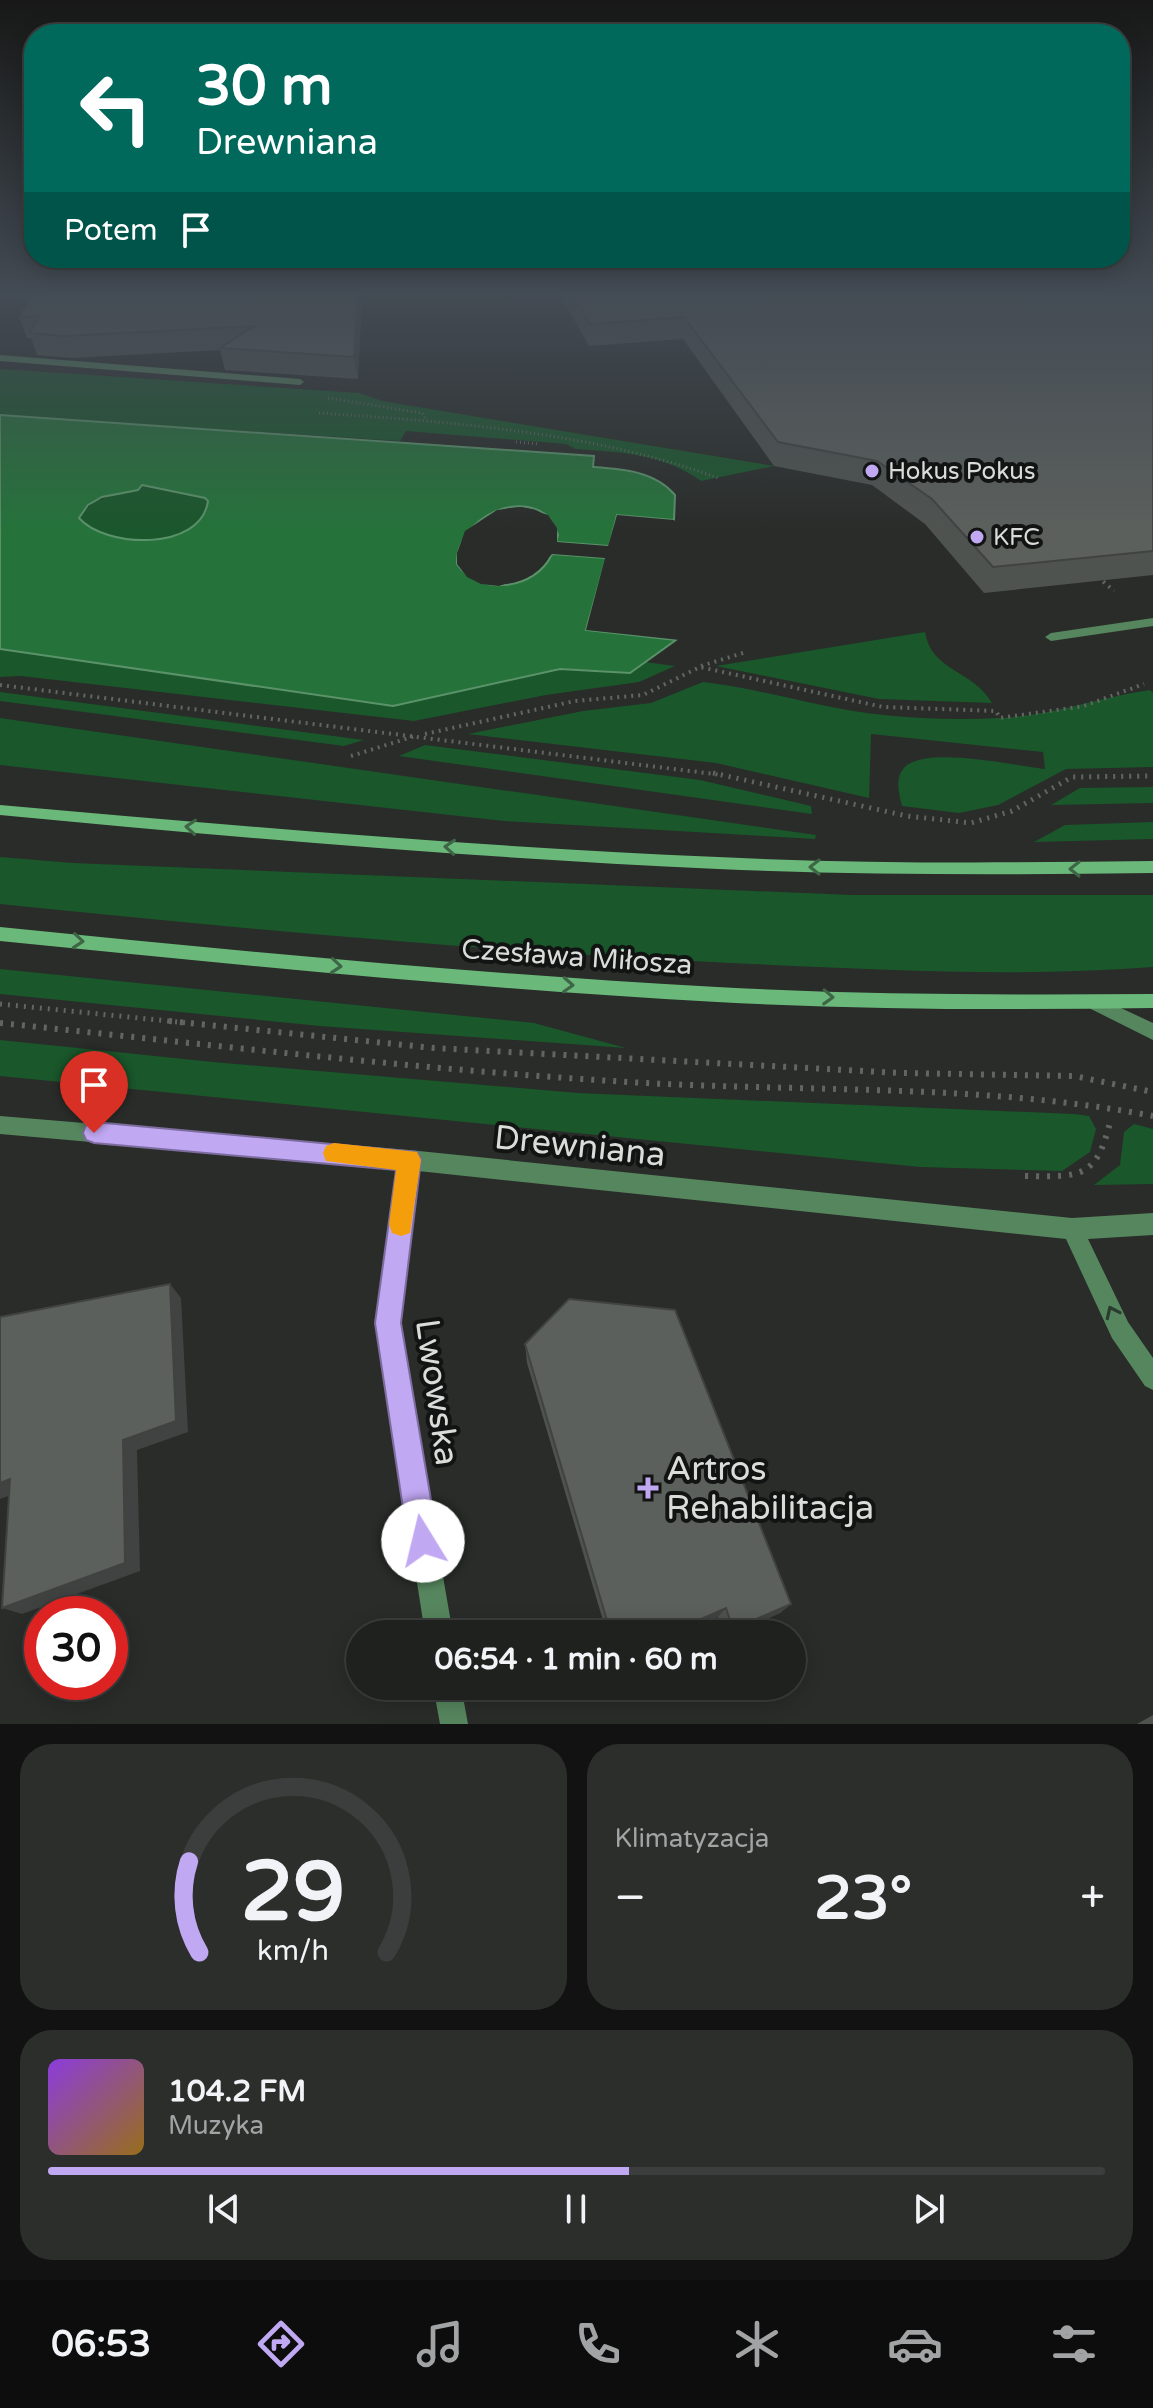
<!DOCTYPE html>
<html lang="pl">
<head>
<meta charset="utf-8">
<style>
	:root { --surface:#1f211f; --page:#2c2e2c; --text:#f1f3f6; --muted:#a1a3a4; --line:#3c3e3d; --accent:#c1a8f3 }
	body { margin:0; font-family:"Varela Round",sans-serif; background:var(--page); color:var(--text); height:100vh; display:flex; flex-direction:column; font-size:30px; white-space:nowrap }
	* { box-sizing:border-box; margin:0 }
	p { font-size:26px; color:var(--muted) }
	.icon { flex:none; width:44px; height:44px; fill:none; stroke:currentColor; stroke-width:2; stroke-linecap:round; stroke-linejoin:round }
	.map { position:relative; height:1724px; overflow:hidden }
	.panel { display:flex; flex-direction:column; gap:20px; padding:20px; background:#111211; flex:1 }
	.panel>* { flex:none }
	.banner { position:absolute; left:24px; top:24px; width:1106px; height:244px; border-radius:32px; box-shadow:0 4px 20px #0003,0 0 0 2px var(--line); background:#00695c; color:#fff; overflow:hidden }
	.speed { position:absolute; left:24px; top:1596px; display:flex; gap:16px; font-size:40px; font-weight:700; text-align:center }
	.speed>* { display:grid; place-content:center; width:104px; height:104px; border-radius:50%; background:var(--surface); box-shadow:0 4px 20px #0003,0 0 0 2px var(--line); line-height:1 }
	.speed .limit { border:12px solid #d22; background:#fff; color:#111 }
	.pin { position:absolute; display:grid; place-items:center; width:68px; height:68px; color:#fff; margin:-82px -34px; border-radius:50% 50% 50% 0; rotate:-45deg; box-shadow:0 0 8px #0007 }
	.pin .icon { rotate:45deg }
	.me { position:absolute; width:88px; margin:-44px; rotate:351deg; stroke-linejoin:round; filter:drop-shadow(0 0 6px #0008) }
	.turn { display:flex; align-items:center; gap:28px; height:168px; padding:0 40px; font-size:36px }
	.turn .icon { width:104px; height:104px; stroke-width:2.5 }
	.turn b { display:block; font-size:56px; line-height:68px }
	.then { display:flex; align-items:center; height:76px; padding:0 40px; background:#0003; gap:16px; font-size:30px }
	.big { font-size:60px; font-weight:700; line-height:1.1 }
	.panel .card { flex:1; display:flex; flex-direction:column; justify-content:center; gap:12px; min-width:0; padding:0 28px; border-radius:32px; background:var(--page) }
	.panel .dial { align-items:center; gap:0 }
	.dial svg { height:208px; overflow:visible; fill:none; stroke:var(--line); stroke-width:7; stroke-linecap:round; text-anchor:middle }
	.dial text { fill:var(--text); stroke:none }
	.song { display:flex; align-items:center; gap:24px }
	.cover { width:96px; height:96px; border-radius:12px; background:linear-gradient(135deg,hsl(270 70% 55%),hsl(40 70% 35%)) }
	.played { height:8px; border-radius:4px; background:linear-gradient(90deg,var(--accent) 55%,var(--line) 55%) }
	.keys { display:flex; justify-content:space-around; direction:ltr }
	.heat { display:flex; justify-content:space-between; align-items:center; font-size:44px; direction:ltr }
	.panel .tiles { flex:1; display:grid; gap:20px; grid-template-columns:1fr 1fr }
	.card:last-child { grid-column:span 2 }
	.trip { position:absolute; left:346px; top:1620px; width:460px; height:80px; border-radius:40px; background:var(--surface); box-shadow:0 4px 20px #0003,0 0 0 2px var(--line); font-weight:700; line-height:80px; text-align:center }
	.tab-bar { display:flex; height:128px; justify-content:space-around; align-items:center; background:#0c0d0c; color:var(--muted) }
	.tab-bar .icon { width:56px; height:56px }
	.tab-bar .on { color:var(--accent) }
	.tab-bar b { font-size:36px; color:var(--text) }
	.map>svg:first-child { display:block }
	.green { fill:#1a572b }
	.water { fill:#25733a; stroke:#5b926a; stroke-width:2; fill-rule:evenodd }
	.pier { fill:#292c29 }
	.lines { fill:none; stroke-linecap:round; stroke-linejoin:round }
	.path-far3 { stroke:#636563; stroke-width:3; stroke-dasharray:1 3; stroke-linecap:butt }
	.path-far2 { stroke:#636563; stroke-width:4; stroke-dasharray:2 5; stroke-linecap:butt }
	.path-far1 { stroke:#636563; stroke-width:5; stroke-dasharray:2 6; stroke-linecap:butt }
	.path { stroke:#636563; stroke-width:6; stroke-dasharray:3 8; stroke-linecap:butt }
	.service { fill:#56865e; fill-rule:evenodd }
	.minor { fill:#56865e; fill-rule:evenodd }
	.secondary { fill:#6bb97a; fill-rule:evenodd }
	.wall { fill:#4f5350 }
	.shaded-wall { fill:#404341 }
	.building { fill:#5c605d; stroke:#404341; stroke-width:2 }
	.oneway { stroke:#3e6646 }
	.oneway2 { stroke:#2a3c2d }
	.route { fill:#c1a8f3; stroke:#7d6d9e; stroke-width:2 }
	.slow { fill:#f59e0b }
	.poi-dot { fill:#c1a8f3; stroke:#121413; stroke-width:3 }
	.labels { text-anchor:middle; stroke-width:8; stroke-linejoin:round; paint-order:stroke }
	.far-poi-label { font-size:24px; fill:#dadcda; stroke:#121413; text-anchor:start }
	.street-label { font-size:28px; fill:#dadcda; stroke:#121413 }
	.near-street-label { font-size:34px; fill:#dadcda; stroke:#121413 }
	.near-poi-label { font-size:34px; fill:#dadcda; stroke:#121413; text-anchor:start }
</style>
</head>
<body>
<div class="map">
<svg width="1153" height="1724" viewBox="0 0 1153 1724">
	<rect width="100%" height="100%" fill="#292c29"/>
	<path class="green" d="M 0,369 L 359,393 L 382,401 L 774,466 L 701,481 C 664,454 620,452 576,449 L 566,444 L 406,431 L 400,441 L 0,415 Z
		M 142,485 L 205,498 L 208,501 C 202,552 105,548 79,518 L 93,502 Z
		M 925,632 C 931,671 973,670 992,703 L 879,699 L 716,666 Z
		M 0,649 L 392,706 L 560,669 L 630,673 L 645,662 L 675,666 L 639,682 L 546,695 L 414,721 L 21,676 L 0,677 Z
		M 703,682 C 764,689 823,709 884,715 C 921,719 962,720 1000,718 C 1052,716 1099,697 1150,690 L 1153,693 L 1153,767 L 1066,769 L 998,805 L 959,813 L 902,806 C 899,794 895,779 903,769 C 922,744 1015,766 1045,769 L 1043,752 L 871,734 L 869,798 L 716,763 L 468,734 L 583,711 L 651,703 Z
		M 0,692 L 364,740 L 344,746 L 0,701 Z
		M 0,718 L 816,835 L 815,839 L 504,821 L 0,765 Z
		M 425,745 L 700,780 L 811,806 L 812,814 L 399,756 Z
		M 1153,787 L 1153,803 L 1051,805 L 1080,788 Z
		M 1153,822 L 1153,839 L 1034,842 L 1065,825 Z
		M 0,857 L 73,863 L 852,895 L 1153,895 L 1153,967 C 1012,978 871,969 730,963 C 486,951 243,929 0,904 Z
		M 0,969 L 534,1023 L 626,1048 L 320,1026 L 0,994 Z
		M 0,1040 L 213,1062 L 578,1093 L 1074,1114 L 1089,1116 L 1096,1129 L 1090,1152 L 1062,1171 L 920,1167 L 0,1076 Z
		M 1134,1124 L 1153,1129 L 1153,1184 L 1094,1185 L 1120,1165 L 1124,1132 Z"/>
	<path class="water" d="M 0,415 L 594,456 L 593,467 C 622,469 655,471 675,495 L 674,520 L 617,515 L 609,546 L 556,542 L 558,535 C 555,528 551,519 545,514 C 511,490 455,525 457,564 C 479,597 536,590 552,554 L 606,558 L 586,630 L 676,640 L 630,673 L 560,669 L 393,706 L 0,649 ZM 142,485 L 205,498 L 208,501 C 201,552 105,548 79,518 L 88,505 L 102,497 L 138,490 Z"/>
	<path class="pier" d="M 522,507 L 548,515 L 557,528 L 557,542 L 608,546 L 617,515 L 674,520 L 676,523 L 620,519 L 612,548 L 608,550 L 555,545 L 553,529 L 545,519 L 511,511 L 489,518 L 474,528 L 461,553 L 461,562 L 469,574 L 498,582 L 530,571 L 551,550 L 607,555 L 610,559 L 591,627 L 677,636 L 680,640 L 586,630 L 605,558 L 552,554 L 532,575 L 499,586 L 481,584 L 467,577 L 457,564 L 457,553 L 465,531 L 497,510 Z"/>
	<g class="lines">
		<path class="path-far3" d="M 0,295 L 4,295
			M 328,398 L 422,413 L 427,420
			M 319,413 C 452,422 593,432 718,478
			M 516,442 L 540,444"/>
		<path class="path-far2" d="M 1098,577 L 1114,591
			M 701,666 L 743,653
			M 0,685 L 722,775
			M 425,734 L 575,701 L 643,695 L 700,667 L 883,707 L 996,711 L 1000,718 L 1084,706 L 1144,684
			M 351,756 L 415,736"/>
		<path class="path-far1" d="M 713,773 L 907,816 L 971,823 L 1012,811 L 1072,777 L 1153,776
			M 0,1004 L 188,1023"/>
		<path class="path" d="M 169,1021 L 434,1048 L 901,1073 L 1074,1076 L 1153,1092
			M 0,1023 C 215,1045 430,1071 646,1083 C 815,1092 985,1084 1153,1116
			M 1025,1176 C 1083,1177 1097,1178 1111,1118"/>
		<path class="service" d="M 0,355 L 300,379 L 304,382 L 300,385 L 0,361 Z
			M 1153,618 L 1153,626 L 1051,641 L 1045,637 L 1051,633 Z"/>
		<path class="minor" d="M 1093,995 L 1153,1023 L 1153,1040 L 1087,1007 L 1084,1002 L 1087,997 Z
			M 0,1116 L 409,1150 L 1072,1218 L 1153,1213 L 1153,1235 L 1088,1239 L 1128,1322 L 1153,1358 L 1153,1390 L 1145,1386 L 1112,1338 L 1066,1239 L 418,1171 L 399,1323 L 453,1634 L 425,1634 L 377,1323 L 398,1169 L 0,1134 Z
			M 433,1686 L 461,1686 L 468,1724 L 440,1724 Z"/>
		<path class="secondary" d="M 0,805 C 239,826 478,847 718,857 C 863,864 1008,863 1153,861 L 1153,873 C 1008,875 863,875 718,869 C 478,858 239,838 0,815 Z
			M 0,927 C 239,951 478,974 717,987 C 863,995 1008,995 1153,994 L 1153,1008 C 1008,1010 863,1010 717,1002 C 478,989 239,965 0,941 Z"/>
	</g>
	<path class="wall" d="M 362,293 L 358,379 L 225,370 L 220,350 L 72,358 L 37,355 L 31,338 L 27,338 L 19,317 Z
		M 559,293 L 1153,293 L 1153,575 L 984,593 L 925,524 L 872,485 L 774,466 L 683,339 L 589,346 Z
		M 525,1344 L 791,1604 L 780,1613 L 732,1634 L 724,1634 L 718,1617 L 679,1634 L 607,1634 L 527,1363 Z
		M 1153,1715 L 1153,1724 L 1137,1724 Z"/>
	<path class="shaded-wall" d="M 358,293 L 362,293 L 358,379 L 354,357 Z
		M 170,1284 L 181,1298 L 188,1432 L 137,1450 L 140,1571 L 22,1614 L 2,1608 L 123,1440 Z
		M 10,1479 L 28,1489 L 0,1499 L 0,1483 Z
		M 791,1604 L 780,1613 L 732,1634 L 728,1634 L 733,1629 Z
		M 726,1608 L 718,1617 L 679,1634 L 667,1634 Z"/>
	<path class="building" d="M 34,293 L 358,293 L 354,357 L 220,348 L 254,326 L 64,336 L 29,333 L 40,316 L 19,317 Z
		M 571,293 L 1153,293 L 1153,551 L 993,567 L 932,499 L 877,461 L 778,442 L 684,317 L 590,324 Z
		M 170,1284 L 176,1421 L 123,1440 L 125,1563 L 2,1608 L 10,1479 L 0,1483 L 0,1317 Z
		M 569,1299 L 675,1310 L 791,1604 L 733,1629 L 726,1608 L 667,1634 L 611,1634 L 525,1344 Z"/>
	<defs><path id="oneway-chevron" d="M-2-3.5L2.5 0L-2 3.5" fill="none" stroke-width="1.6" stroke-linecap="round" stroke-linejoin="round" transform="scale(2)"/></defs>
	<g class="oneway">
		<use href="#oneway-chevron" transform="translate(191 827) rotate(-176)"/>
		<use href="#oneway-chevron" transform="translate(450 847) rotate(-176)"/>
		<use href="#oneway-chevron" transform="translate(815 867) rotate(-179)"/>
		<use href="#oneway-chevron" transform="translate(1075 869) rotate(180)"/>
		<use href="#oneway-chevron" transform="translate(78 941) rotate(5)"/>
		<use href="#oneway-chevron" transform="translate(336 966) rotate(5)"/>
		<use href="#oneway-chevron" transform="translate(568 985) rotate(3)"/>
		<use href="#oneway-chevron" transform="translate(828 997) rotate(2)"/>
	</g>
	<use class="oneway2" href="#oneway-chevron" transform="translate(1112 1312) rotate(-115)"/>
	<linearGradient id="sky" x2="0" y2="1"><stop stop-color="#171817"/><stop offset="0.55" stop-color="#434b54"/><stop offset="1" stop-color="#434b54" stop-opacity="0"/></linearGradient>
	<rect width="1153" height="534" fill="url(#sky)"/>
	<path class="route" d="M 94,1122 L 417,1152 L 421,1160 L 401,1323 L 438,1541 L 434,1551 L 423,1556 L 413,1551 L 408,1541 L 375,1323 L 396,1170 L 94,1143 L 86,1140 L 83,1133 L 86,1125 Z"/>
	<path class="slow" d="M 334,1143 L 417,1152 L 421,1160 L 410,1233 L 401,1236 L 392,1233 L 389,1224 L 396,1170 L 326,1161 L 323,1153 L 326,1146 Z"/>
	<g class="poi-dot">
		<circle cx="872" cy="471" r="8"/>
		<circle cx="977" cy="537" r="8"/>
		<path d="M644 1476h8v8h8v8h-8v8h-8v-8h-8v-8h8z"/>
	</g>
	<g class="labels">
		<g class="far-poi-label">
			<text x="888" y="479">Hokus Pokus</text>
			<text x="993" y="545">KFC</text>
		</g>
		<g class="street-label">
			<text transform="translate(577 956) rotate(4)" y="10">Czesława Miłosza</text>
		</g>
		<g class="near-street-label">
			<text transform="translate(580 1145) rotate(6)" y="12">Drewniana</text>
			<text transform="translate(438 1392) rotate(82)" y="12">Lwowska</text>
		</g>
		<g class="near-poi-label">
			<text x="666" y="1480">Artros<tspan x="666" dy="39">Rehabilitacja</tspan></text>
		</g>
	</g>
</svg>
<div class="speed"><div class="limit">30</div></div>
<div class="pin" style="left:94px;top:1133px;background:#d93025"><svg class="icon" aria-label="arrive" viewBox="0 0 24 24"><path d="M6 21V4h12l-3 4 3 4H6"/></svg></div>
<svg class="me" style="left:423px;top:1541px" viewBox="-20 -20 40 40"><circle r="19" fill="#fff"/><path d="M0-13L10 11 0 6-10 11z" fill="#c1a8f3"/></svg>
<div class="trip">06:54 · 1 min · 60 m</div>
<div class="banner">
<div class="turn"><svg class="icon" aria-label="left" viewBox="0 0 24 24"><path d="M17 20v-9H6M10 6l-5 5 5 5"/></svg><div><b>30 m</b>Drewniana</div></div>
<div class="then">Potem<svg class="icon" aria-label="arrive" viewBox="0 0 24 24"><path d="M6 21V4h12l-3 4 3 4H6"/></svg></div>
</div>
</div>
<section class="panel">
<div class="tiles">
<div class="card dial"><svg viewBox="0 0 100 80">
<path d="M14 69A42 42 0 1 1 86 69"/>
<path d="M14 69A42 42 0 0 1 10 34" stroke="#c1a8f3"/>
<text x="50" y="56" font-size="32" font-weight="700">29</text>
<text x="50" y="72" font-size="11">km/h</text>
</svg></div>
<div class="card"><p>Klimatyzacja</p>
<div class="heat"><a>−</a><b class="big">23°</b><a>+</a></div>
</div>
<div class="card">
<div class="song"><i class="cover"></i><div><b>104.2 FM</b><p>Muzyka</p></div></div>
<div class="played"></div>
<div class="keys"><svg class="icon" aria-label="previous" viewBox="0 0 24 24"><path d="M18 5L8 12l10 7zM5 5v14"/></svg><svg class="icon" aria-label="pause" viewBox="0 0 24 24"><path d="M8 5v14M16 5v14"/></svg><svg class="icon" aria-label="next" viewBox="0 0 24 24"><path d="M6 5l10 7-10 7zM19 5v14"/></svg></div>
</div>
</div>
</section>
<nav class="tab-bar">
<b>06:53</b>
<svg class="icon on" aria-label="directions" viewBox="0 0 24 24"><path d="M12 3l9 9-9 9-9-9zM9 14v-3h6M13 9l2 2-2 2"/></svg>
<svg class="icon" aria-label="music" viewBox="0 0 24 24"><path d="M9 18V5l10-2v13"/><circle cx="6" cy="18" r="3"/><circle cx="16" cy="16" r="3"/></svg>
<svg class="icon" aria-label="phone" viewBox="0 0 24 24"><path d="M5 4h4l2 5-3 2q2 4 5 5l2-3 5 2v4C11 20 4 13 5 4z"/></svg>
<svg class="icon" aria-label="climate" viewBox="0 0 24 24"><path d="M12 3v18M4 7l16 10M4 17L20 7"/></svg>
<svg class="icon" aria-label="car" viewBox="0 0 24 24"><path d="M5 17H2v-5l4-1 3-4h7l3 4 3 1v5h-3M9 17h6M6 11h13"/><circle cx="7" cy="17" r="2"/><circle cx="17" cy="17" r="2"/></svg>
<svg class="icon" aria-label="filters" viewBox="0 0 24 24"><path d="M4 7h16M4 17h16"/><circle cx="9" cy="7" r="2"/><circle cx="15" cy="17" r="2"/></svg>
</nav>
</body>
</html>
